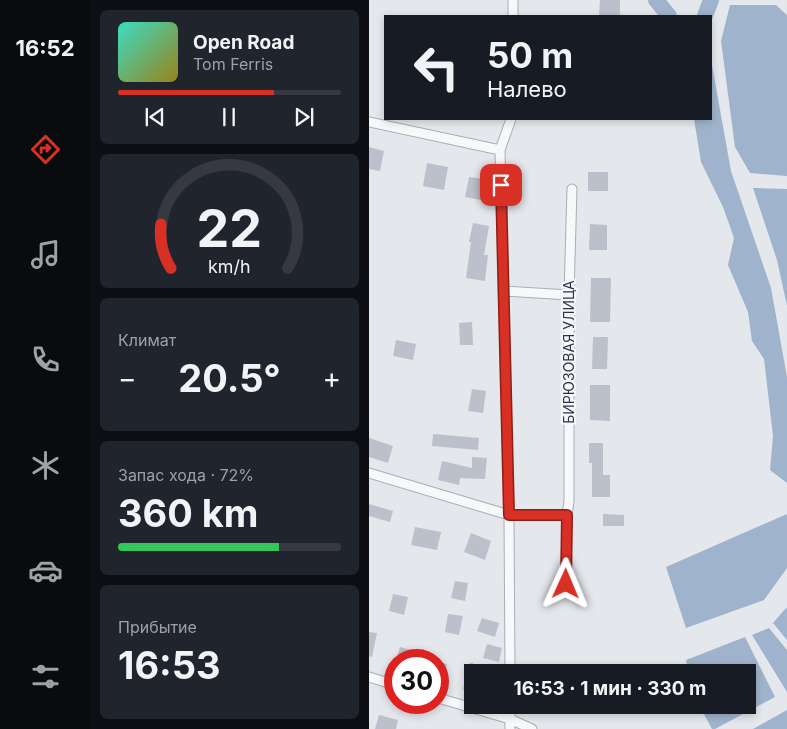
<!DOCTYPE html>
<html lang="ru">
<head>
<meta charset="utf-8">
<style>
	:root { --surface:#171b24; --page:#20242c; --text:#f1f3f6; --muted:#9ea1a6; --line:#363941; --accent:#d93025 }
	body { margin:0; font-family:Inter,sans-serif; background:var(--page); color:var(--text); height:100vh; display:flex; flex-direction:column; font-size:19px; white-space:nowrap }
	* { box-sizing:border-box; margin:0 }
	p { font-size:16px; color:var(--muted) }
	.icon { flex:none; width:28px; height:28px; fill:none; stroke:currentColor; stroke-width:2; stroke-linecap:round; stroke-linejoin:round }
	.map { position:relative; flex:1; overflow:hidden }
	.panel { display:flex; flex-direction:column; gap:10px; padding:10px; background:#0d0f14; width:279px }
	.panel>* { flex:none }
	.guide { position:absolute; left:15px; top:15px; width:328px; height:105px; border-radius:0px; box-shadow:0 2px 8px #0003; background:#171b24; color:var(--text); overflow:hidden }
	.speed { position:absolute; left:15px; top:649px; display:flex; gap:10px; font-size:25px; font-weight:700; text-align:center }
	.speed>* { display:grid; place-content:center; width:65px; height:65px; border-radius:50%; background:var(--surface); box-shadow:0 2px 8px #0003; line-height:1 }
	.speed .limit { border:8px solid #d22; background:#fff; color:#111 }
	.pin { position:absolute; display:grid; place-items:center; width:42px; height:42px; color:#fff; margin:-21px; border-radius:10px; box-shadow:0 2px 8px #0006 }
	.me { position:absolute; width:55px; margin:-28px; rotate:1deg; stroke-linejoin:round; filter:drop-shadow(0 0 4px #0008) }
	.turn { display:flex; align-items:center; gap:18px; height:105px; padding:0 20px; font-size:22px }
	.turn .icon { width:65px; height:65px; stroke-width:2.5 }
	.turn b { display:block; font-size:35px; line-height:42px }
	.big { font-size:38px; font-weight:700; line-height:1.1 }
	.panel .tile { flex:1; display:flex; flex-direction:column; justify-content:center; gap:8px; min-width:0; padding:0 18px; border-radius:8px; background:var(--page) }
	.panel .dial { align-items:center; gap:0 }
	.dial svg { height:130px; overflow:visible; fill:none; stroke:var(--line); stroke-width:7; stroke-linecap:round; text-anchor:middle }
	.dial text { fill:var(--text); stroke:none }
	.song { display:flex; align-items:center; gap:15px }
	.cover { width:60px; height:60px; border-radius:8px; background:linear-gradient(135deg,hsl(170 70% 55%),hsl(50 70% 35%)) }
	.played { height:5px; border-radius:2px; background:linear-gradient(90deg,var(--accent) 70%,var(--line) 70%) }
	.keys { display:flex; justify-content:space-around; direction:ltr }
	.heat { display:flex; justify-content:space-between; align-items:center; font-size:28px; direction:ltr }
	.charge { height:8px; border-radius:4px; background:linear-gradient(90deg,#34c759 72%,var(--line) 0) }
	.trip { position:absolute; left:95px; top:664px; width:292px; height:50px; border-radius:0px; background:var(--surface); box-shadow:0 2px 8px #0003; font-weight:700; line-height:50px; text-align:center }
	main { display:flex; flex:1; min-height:0 }
	.tab-bar { display:flex; flex-direction:column; width:90px; justify-content:space-around; align-items:center; background:#090b0e; color:var(--muted) }
	.tab-bar .icon { width:35px; height:35px }
	.tab-bar .selected { color:var(--accent) }
	.tab-bar b { font-size:22px; color:var(--text) }
	.map>svg:first-child { display:block }
	.water { fill:#9fb4cc }
	.lines { fill:none; stroke-linecap:round; stroke-linejoin:round }
	.river { stroke:#9fb4cc; stroke-width:16 }
	.building { fill:#bbc0ca }
	.minor-casing { stroke:#a9aeb7; stroke-width:11 }
	.minor { stroke:#f7f8fa; stroke-width:9 }
	.route-casing { stroke:#8d1f18; stroke-width:12 }
	.route { stroke:#d93025; stroke-width:9 }
	.labels { text-anchor:middle; stroke-width:4.5; stroke-linejoin:round; paint-order:stroke }
	.street-label { font-size:14px; fill:#2b3445; stroke:#f4f6f9 }
</style>
</head>
<body>
<main>
<nav class="tab-bar">
<b>16:52</b>
<svg class="icon selected" aria-label="directions" viewBox="0 0 24 24"><path d="M12 3l9 9-9 9-9-9zM9 14v-3h6M13 9l2 2-2 2"/></svg>
<svg class="icon" aria-label="music" viewBox="0 0 24 24"><path d="M9 18V5l10-2v13"/><circle cx="6" cy="18" r="3"/><circle cx="16" cy="16" r="3"/></svg>
<svg class="icon" aria-label="phone" viewBox="0 0 24 24"><path d="M5 4h4l2 5-3 2q2 4 5 5l2-3 5 2v4C11 20 4 13 5 4z"/></svg>
<svg class="icon" aria-label="climate" viewBox="0 0 24 24"><path d="M12 3v18M4 7l16 10M4 17L20 7"/></svg>
<svg class="icon" aria-label="car" viewBox="0 0 24 24"><path d="M5 17H2v-5l4-1 3-4h7l3 4 3 1v5h-3M9 17h6M6 11h13"/><circle cx="7" cy="17" r="2"/><circle cx="17" cy="17" r="2"/></svg>
<svg class="icon" aria-label="filters" viewBox="0 0 24 24"><path d="M4 7h16M4 17h16"/><circle cx="9" cy="7" r="2"/><circle cx="15" cy="17" r="2"/></svg>
</nav>
<section class="panel">
<div class="tile">
<div class="song"><i class="cover"></i><div><b>Open Road</b><p>Tom Ferris</p></div></div>
<div class="played"></div>
<div class="keys"><svg class="icon" aria-label="previous" viewBox="0 0 24 24"><path d="M18 5L8 12l10 7zM5 5v14"/></svg><svg class="icon" aria-label="pause" viewBox="0 0 24 24"><path d="M8 5v14M16 5v14"/></svg><svg class="icon" aria-label="next" viewBox="0 0 24 24"><path d="M6 5l10 7-10 7zM19 5v14"/></svg></div>
</div>
<div class="tile dial"><svg viewBox="0 0 100 80">
<path d="M14 69A42 42 0 1 1 86 69"/>
<path d="M14 69A42 42 0 0 1 8 42" stroke="#d93025"/>
<text x="50" y="56" font-size="32" font-weight="700">22</text>
<text x="50" y="72" font-size="11">km/h</text>
</svg></div>
<div class="tile"><p>Климат</p>
<div class="heat"><a>−</a><b class="big">20.5°</b><a>+</a></div>
</div>
<div class="tile"><p>Запас хода · 72%</p><b class="big">360 km</b><div class="charge"></div></div>
<div class="tile"><p>Прибытие</p><b class="big">16:53</b></div>
</section>
<div class="map">
<svg width="419" height="729" viewBox="0 0 419 729">
	<rect width="100%" height="100%" fill="#e4e7ec"/>
	<path class="water" d="M 361,5 L 407,5 L 418,15 L 418,176 L 381,173 L 366,147 L 352,41 Z
		M 341,54 L 362,171 L 402,288 L 418,377 L 418,483 L 401,470 L 404,436 L 395,359 L 383,341 L 379,312 L 359,265 L 365,238 L 354,207 L 332,162 L 325,119 L 341,119 Z
		M 384,188 L 418,189 L 418,306 L 408,260 Z
		M 418,514 L 418,568 L 395,600 L 317,628 L 297,567 Z
		M 417,608 L 419,609 L 418,640 L 404,623 Z
		M 400,628 L 418,650 L 418,692 L 383,635 Z
		M 376,637 L 406,697 L 346,729 L 343,729 L 330,705 L 379,705 L 379,672 L 319,672 L 317,660 Z
		M 418,710 L 418,729 L 384,729 Z"/>
	<g class="lines">
		<path class="river" d="M 287,0 L 300,16
			M 336,16 L 342,0"/>
	</g>
	<path class="building" d="M 231,0 L 251,0 L 251,16 L 230,16 Z
		M 0,147 L 15,151 L 11,171 L 0,169 Z
		M 58,163 L 79,167 L 75,190 L 54,186 Z
		M 219,172 L 239,172 L 239,191 L 219,191 Z
		M 100,177 L 121,180 L 117,201 L 96,197 Z
		M 104,223 L 120,226 L 115,255 L 119,255 L 116,281 L 97,278 L 102,242 L 100,242 Z
		M 221,224 L 238,225 L 238,250 L 220,250 Z
		M 222,278 L 242,278 L 241,322 L 221,322 Z
		M 103,322 L 104,345 L 91,345 L 90,323 Z
		M 224,337 L 239,337 L 238,369 L 223,369 Z
		M 27,340 L 47,344 L 44,360 L 24,356 Z
		M 221,385 L 241,385 L 241,421 L 221,420 Z
		M 103,389 L 117,391 L 114,413 L 99,411 Z
		M 64,434 L 110,438 L 109,450 L 63,446 Z
		M 0,438 L 24,446 L 19,463 L 0,457 Z
		M 220,443 L 234,443 L 234,475 L 241,475 L 241,497 L 223,497 L 223,463 L 220,463 Z
		M 103,457 L 118,458 L 116,479 L 91,478 L 90,485 L 69,480 L 73,461 L 103,468 Z
		M 0,504 L 24,511 L 21,522 L 0,516 Z
		M 234,514 L 255,515 L 255,526 L 234,526 Z
		M 46,527 L 72,532 L 68,550 L 42,545 Z
		M 102,533 L 122,541 L 116,560 L 95,552 Z
		M 86,581 L 99,583 L 96,601 L 82,598 Z
		M 24,594 L 39,597 L 35,615 L 20,611 Z
		M 79,614 L 94,616 L 90,635 L 76,632 Z
		M 113,618 L 130,623 L 126,637 L 108,631 Z
		M 0,632 L 8,633 L 3,657 L 0,656 Z
		M 118,644 L 133,648 L 130,662 L 114,658 Z
		M 31,647 L 45,651 L 43,660 L 27,660 Z
		M 69,662 L 78,664 L 72,691 L 69,691 Z
		M 101,663 L 104,663 L 104,691 L 94,689 Z
		M 10,715 L 29,720 L 27,729 L 6,729 Z"/>
	<g class="lines">
		<defs>
			<path id="minor" d="M 144,0 L 144,16
				M 0,122 L 131,150
				M 134,291 L 200,295
				M 0,473 L 140,515 L 198,515 L 200,501 L 200,295 L 203,189
				M 197,584 L 198,515
				M 141,672 L 140,515 L 131,150 L 142,119
				M 0,677 L 26,685
				M 69,698 L 141,719 L 163,729
				M 141,729 L 141,705"/>
		</defs>
		<use href="#minor" class="minor-casing"/>
		<use href="#minor" class="minor"/>
	</g>
	<g class="lines">
		<defs>
			<path id="route" d="M 132,185 L 140,515 L 198,515 L 197,584"/>
		</defs>
		<use href="#route" class="route-casing"/>
		<use href="#route" class="route"/>
	</g>
	<g class="labels">
		<g class="street-label">
			<text transform="translate(200 352) rotate(-90)" y="5">БИРЮЗОВАЯ УЛИЦА</text>
		</g>
	</g>
</svg>
<div class="speed"><div class="limit">30</div></div>
<div class="pin" style="left:132px;top:185px;background:#d93025"><svg class="icon" aria-label="arrive" viewBox="0 0 24 24"><path d="M6 21V4h12l-3 4 3 4H6"/></svg></div>
<svg class="me" style="left:197px;top:584px" viewBox="-20 -20 40 40"><path d="M0-17L14 15 0 8-14 15z" fill="#d93025" stroke="#fff" stroke-width="4"/></svg>
<div class="trip">16:53 · 1 мин · 330 m</div>
<div class="guide">
<div class="turn"><svg class="icon" aria-label="left" viewBox="0 0 24 24"><path d="M17 20v-9H6M10 6l-5 5 5 5"/></svg><div><b>50 m</b>Налево</div></div>
</div>
</div>
</main>
</body>
</html>
